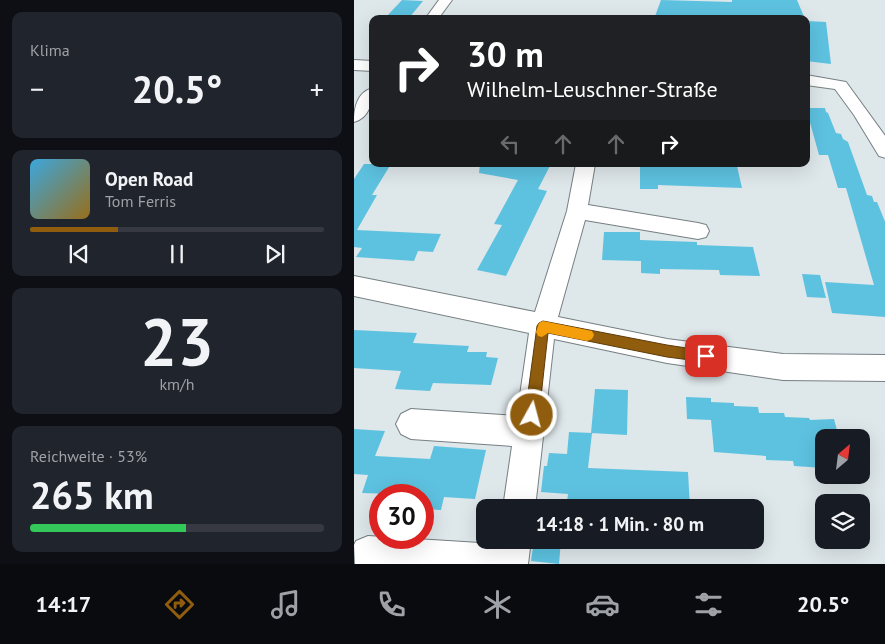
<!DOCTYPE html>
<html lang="de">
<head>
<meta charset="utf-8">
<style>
	:root { --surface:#171b24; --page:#20242c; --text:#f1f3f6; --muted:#9ea1a6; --line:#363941; --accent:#905d0e }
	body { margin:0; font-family:"PT Sans",sans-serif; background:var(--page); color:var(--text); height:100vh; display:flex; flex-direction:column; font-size:19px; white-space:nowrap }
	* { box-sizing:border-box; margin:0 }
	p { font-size:16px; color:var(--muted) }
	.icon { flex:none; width:28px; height:28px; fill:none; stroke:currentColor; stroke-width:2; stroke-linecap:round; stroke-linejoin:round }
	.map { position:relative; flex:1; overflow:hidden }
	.panel { display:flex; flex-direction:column; gap:12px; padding:12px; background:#0d0f14; width:354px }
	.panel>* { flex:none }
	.banner { position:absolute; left:15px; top:15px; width:441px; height:152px; border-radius:10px; box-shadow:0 5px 20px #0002; background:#202124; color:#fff; overflow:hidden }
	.needle { width:32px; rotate:28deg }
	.fabs { position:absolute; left:461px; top:429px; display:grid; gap:10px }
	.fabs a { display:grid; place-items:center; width:55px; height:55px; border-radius:10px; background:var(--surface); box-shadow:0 5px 20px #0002; font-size:25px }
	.speed { position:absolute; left:15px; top:484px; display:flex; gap:10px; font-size:25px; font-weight:700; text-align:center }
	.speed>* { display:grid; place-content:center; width:65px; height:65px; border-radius:50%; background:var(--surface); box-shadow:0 5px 20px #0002; line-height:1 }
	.speed .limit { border:8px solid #d22; background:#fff; color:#111 }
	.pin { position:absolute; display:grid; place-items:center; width:42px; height:42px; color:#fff; margin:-21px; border-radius:10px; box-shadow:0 2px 8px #0006 }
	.me { position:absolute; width:55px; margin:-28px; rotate:7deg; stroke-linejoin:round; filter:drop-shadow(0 0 4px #0008) }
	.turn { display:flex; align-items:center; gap:18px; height:105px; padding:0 15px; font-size:22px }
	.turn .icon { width:65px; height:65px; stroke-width:2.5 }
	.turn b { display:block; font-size:35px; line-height:42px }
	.lanes { display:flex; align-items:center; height:48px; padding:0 15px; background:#0003; justify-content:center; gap:25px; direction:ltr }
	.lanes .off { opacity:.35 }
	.big { font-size:38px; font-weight:700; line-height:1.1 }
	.panel .card { flex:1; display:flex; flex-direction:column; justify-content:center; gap:8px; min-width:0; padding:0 18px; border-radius:10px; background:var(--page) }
	.panel .dial { align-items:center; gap:0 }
	.dial b { font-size:65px; line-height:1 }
	.song { display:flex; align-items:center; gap:15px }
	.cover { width:60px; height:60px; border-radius:8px; background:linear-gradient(135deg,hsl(200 70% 55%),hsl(40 70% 35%)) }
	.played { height:5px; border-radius:2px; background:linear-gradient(90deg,var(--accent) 30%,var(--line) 30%) }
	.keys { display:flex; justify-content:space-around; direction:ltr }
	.heat { display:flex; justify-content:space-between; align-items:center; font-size:28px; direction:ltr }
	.charge { height:8px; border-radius:4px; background:linear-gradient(90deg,#34c759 53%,var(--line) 0) }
	.trip { position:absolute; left:122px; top:499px; width:288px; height:50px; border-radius:10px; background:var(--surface); box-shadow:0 5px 20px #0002; font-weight:700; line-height:50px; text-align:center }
	.dock { display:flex; height:80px; justify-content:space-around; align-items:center; background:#090b0e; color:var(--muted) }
	.dock .icon { width:35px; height:35px }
	.dock .on { color:var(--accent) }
	.dock b { font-size:22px; color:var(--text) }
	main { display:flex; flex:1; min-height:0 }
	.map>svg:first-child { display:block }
	.building { fill:#5dc2e0 }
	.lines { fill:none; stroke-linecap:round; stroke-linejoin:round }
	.minor-casing { stroke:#777f82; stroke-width:2 }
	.minor { fill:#fff; fill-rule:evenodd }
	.route { fill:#905d0e; stroke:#5e3c09 }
	.slow { fill:#f59e0b }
</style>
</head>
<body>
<main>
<section class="panel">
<div class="card"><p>Klima</p>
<div class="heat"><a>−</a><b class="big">20.5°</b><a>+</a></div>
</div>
<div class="card">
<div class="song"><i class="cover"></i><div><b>Open Road</b><p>Tom Ferris</p></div></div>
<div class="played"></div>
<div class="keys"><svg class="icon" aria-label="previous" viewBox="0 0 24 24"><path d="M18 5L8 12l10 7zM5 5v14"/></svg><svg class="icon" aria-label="pause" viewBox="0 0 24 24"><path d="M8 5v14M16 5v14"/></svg><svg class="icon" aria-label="next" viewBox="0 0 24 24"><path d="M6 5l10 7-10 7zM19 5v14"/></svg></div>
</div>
<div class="card dial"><b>23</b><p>km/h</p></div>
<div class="card"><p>Reichweite · 53%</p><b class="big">265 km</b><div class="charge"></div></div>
</section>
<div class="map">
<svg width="532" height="564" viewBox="0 0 532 564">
	<rect width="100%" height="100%" fill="#dee7ea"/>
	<path class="building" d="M 48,0 L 69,1 L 55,18 L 32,17 Z
		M 307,0 L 378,2 L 378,0 L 443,0 L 451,19 L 300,19 Z
		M 452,21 L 472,22 L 477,64 L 452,61 Z
		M 452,108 L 471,108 L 472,112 L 474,113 L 482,133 L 487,134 L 489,139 L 494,142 L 513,195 L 518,196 L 520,202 L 523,202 L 532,224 L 532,317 L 478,313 L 471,282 L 520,285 L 492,188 L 484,188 L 474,155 L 465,155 Z
		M 10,164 L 37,164 L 18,195 L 23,195 L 3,230 L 87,234 L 79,252 L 64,251 L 60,261 L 2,257 L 8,248 L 0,247 L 0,179 Z
		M 126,164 L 197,164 L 184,189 L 193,191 L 152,276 L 123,270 L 148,225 L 140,224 L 164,180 L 125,173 Z
		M 286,164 L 383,166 L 388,188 L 304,185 L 304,189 L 286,189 Z
		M 250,232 L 286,232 L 286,240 L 343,242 L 343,245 L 399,247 L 406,276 L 366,275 L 365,270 L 306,269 L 306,274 L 287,273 L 287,261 L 248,260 Z
		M 448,274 L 466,275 L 472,298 L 453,297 Z
		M 0,330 L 63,333 L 59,343 L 115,346 L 113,352 L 133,352 L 132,357 L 144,358 L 137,385 L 79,383 L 76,391 L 41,389 L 47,371 L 0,368 Z
		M 241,389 L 274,390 L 273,435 L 237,433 Z
		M 332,397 L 357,398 L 357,402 L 380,403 L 380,406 L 404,407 L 405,413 L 430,413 L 431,417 L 455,418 L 456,420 L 480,419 L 485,438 L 470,438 L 470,468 L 440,466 L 439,461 L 412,460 L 412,456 L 360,452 L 357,420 L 333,419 Z
		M 0,429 L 31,431 L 21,456 L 76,459 L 80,446 L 132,450 L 121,499 L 90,497 L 87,510 L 69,509 L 69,495 L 8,493 L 14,475 L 0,474 Z
		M 215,432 L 238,433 L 234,468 L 334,472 L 336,508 L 212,508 L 214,494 L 187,492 L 190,466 L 193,466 L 195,453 L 213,454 Z
		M 180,540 L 207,540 L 205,564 L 177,561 Z"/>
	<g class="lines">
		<defs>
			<path id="minor" d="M 85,0 L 98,0 L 84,19 L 71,19 Z
				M 0,60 L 19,61 L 19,71 L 0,70 Z
				M 452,75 L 492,82 L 532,137 L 532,158 L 525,156 L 500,115 L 481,89 L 452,85 Z
				M 19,88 C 19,102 15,118 0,122 C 0,108 3,92 19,88 Z
				M 222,164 L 241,164 L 234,205 L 344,223 L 352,225 L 355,231 L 352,237 L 344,239 L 231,220 L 204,317 L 313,339 L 429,354 L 532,355 L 532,381 L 429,380 L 313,363 L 200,339 L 181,508 L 149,508 L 158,446 L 57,439 L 47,434 L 42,424 L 47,414 L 57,409 L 163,416 L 175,333 L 0,296 L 0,276 L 181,312 L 213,211 Z
				M 14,536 L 142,544 L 143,540 L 177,540 L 174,564 L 1,564 L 0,545 L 2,541 Z"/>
		</defs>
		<use href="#minor" class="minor-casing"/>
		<use href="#minor" class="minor"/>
	</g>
	<path class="route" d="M 189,321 L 313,345 L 352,351 L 357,352 L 358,356 L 357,360 L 352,362 L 313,357 L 194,333 L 185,415 L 183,420 L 178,422 L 173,420 L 171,415 L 183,326 L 185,323 Z"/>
	<path class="slow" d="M 189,321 L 233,330 L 238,331 L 240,335 L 238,339 L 233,341 L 194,333 L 188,337 L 184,336 L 182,332 L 185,323 Z"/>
</svg>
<div class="fabs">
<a><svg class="needle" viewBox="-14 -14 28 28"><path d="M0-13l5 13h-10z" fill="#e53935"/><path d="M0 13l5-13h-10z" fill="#9ea1a6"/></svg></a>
<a><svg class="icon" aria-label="layers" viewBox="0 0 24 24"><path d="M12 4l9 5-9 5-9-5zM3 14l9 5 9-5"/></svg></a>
</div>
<div class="speed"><div class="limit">30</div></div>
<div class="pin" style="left:352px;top:356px;background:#d93025"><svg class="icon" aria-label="arrive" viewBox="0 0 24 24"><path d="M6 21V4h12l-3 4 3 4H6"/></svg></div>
<svg class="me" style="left:178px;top:415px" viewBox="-20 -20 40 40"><circle r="17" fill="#905d0e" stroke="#fff" stroke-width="3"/><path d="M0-11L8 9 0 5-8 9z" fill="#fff"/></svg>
<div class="trip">14:18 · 1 Min. · 80 m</div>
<div class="banner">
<div class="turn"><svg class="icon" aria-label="right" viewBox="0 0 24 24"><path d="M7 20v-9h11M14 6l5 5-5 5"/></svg><div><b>30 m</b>Wilhelm-Leuschner-Straße</div></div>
<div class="lanes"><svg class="icon off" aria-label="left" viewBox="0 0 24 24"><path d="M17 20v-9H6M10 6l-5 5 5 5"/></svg><svg class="icon off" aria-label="ahead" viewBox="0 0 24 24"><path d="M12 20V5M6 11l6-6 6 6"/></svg><svg class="icon off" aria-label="ahead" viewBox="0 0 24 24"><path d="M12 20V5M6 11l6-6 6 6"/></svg><svg class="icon" aria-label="right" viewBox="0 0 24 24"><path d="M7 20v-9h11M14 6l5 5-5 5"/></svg></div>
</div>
</div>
</main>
<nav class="dock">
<b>14:17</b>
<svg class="icon on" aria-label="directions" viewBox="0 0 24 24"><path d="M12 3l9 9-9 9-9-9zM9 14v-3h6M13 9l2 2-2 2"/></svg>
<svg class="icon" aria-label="music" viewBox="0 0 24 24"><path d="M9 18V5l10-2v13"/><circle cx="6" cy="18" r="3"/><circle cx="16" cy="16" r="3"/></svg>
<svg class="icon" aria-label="phone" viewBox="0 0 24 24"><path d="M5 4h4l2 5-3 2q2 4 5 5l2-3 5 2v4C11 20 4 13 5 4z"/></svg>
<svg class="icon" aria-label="climate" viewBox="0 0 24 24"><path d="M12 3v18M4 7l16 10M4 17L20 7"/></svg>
<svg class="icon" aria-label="car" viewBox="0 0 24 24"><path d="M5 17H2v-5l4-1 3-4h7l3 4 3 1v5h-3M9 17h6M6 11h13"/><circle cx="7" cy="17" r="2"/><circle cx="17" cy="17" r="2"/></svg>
<svg class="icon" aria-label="filters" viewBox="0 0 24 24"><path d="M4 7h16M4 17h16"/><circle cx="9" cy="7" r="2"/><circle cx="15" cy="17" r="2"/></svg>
<b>20.5°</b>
</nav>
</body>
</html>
